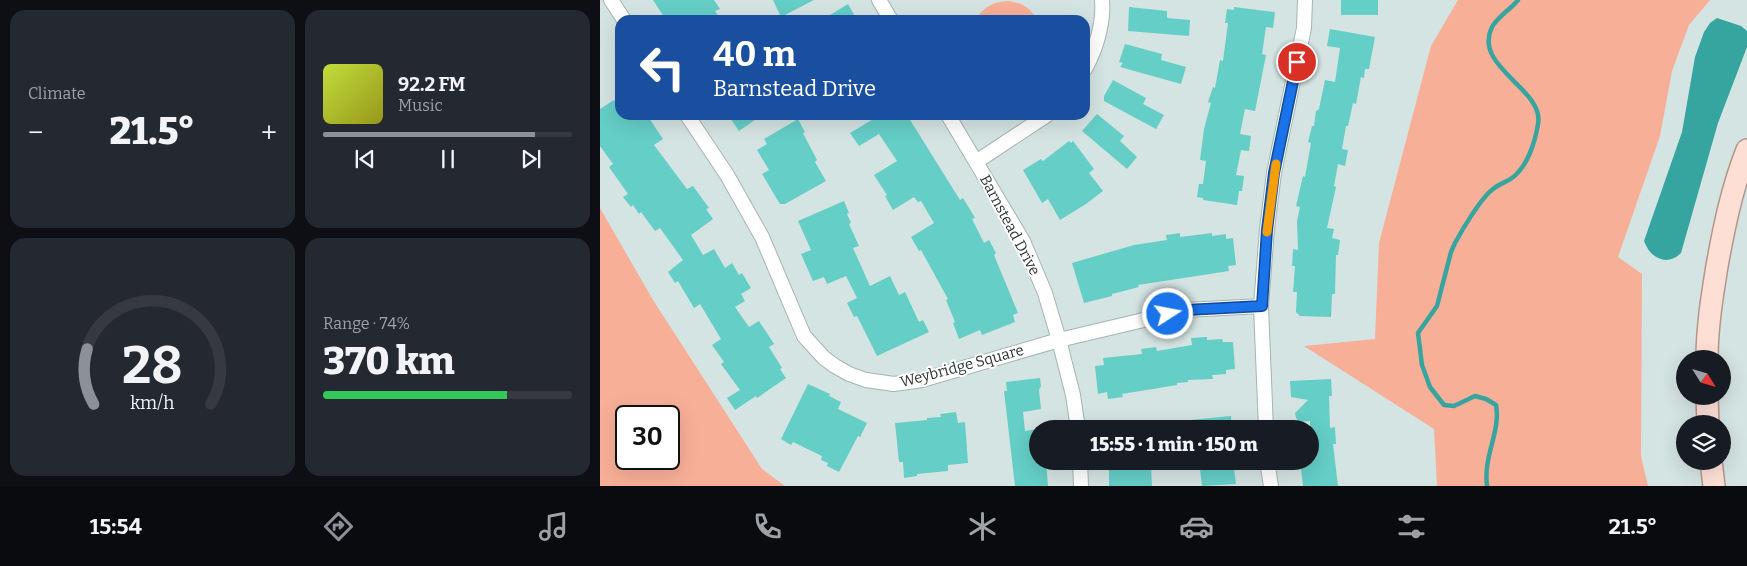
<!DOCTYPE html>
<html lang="en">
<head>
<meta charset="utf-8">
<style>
	:root { --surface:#171b24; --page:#242831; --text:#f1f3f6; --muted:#9ea1a6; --line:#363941; --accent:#8c9099 }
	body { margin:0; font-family:Bitter,serif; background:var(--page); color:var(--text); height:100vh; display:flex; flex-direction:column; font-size:19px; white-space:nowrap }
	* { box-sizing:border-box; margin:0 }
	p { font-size:16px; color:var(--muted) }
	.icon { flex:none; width:28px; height:28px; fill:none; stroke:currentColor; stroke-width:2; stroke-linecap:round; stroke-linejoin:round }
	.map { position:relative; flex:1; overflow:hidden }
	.drawer { display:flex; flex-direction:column; gap:10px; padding:10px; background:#0d0f14; width:600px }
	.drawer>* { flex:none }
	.guide { position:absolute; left:15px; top:15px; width:475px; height:105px; border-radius:15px; box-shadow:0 5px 20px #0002; background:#1a4fa0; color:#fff; overflow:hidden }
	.needle { width:32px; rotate:127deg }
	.tools { position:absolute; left:1076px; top:350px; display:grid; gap:10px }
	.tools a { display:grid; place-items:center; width:55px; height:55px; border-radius:50%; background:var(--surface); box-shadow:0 5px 20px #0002; font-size:25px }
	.speed { position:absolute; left:15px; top:405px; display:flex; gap:10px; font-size:25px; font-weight:700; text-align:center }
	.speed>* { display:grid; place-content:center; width:65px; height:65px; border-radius:50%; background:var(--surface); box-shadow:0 5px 20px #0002; line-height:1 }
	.speed .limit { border:2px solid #111; border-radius:8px; background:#fff; color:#111 }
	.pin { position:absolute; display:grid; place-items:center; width:42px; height:42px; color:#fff; margin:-21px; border:2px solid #fff; border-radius:50%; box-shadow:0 1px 5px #0007 }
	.me { position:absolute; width:55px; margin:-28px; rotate:79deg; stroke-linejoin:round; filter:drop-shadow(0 0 4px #0008) }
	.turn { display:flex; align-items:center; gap:18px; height:105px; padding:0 15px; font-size:22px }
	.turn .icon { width:65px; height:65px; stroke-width:2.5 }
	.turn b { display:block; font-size:35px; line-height:42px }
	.big { font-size:38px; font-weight:800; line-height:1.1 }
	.drawer .card { flex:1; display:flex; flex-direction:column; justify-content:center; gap:8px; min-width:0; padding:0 18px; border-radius:15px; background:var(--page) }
	.drawer .dial { align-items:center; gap:0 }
	.dial svg { height:130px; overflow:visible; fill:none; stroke:var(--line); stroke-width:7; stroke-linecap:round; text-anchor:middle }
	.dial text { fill:var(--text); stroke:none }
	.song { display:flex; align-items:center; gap:15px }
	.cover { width:60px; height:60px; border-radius:8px; background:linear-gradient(135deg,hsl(70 70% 55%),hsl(60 70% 35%)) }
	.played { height:5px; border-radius:2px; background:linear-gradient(90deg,var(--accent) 85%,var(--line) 85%) }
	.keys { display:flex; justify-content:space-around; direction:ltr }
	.heat { display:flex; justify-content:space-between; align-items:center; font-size:28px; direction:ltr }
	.charge { height:8px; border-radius:4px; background:linear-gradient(90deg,#34c759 74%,var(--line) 0) }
	.drawer .tiles { flex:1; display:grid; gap:10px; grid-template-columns:repeat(2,1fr) }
	.trip { position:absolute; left:429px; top:420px; width:290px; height:50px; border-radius:25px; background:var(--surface); box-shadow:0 5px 20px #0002; font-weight:800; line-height:50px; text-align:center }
	.tab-bar { display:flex; height:80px; justify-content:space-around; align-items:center; background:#090b0e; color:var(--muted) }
	.tab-bar .icon { width:35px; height:35px }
	.tab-bar .active { color:var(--accent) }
	.tab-bar b { font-size:22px; color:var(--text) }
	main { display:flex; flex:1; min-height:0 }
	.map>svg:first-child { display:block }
	.green { fill:#f8af98; fill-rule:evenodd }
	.water { fill:#37a59f }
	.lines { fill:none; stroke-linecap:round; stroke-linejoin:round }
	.stream { stroke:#37a59f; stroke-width:4.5 }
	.building { fill:#65cec7 }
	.minor-casing { stroke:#a5b4b3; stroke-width:16 }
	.primary-casing { stroke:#b3968b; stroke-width:24 }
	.minor { stroke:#fff; stroke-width:14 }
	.primary { stroke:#fddfd6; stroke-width:21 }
	.route-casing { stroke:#114b97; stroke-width:12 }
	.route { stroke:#1a73e8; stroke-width:9 }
	.slow { stroke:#f59e0b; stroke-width:9 }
	.labels { text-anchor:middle; stroke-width:4; stroke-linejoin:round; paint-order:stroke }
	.street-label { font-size:15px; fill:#2e3434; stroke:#fff }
</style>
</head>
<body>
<main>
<section class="drawer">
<div class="tiles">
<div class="card"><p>Climate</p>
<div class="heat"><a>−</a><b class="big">21.5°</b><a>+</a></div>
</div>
<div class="card">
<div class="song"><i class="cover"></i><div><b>92.2 FM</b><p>Music</p></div></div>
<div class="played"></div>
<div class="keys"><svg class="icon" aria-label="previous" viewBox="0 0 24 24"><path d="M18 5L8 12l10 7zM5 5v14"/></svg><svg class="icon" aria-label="pause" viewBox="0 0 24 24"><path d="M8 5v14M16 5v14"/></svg><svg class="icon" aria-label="next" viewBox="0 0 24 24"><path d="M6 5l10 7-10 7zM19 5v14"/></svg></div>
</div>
<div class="card dial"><svg viewBox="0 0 100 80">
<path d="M14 69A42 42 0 1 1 86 69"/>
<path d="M14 69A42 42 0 0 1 10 35" stroke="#8c9099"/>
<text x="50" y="56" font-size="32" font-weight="700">28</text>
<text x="50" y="72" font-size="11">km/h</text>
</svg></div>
<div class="card"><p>Range · 74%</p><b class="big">370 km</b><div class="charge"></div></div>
</div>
</section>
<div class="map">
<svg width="1147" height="486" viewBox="0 0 1147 486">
	<rect width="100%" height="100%" fill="#d4e4e2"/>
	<path class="green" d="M 858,0 L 1110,0 L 1089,25 L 1072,71 L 1060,136 L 1018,257 L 1042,274 L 1041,456 L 1048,486 L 837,486 L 834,429 L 704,346 L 775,339 L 779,243 L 831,46 Z
		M 408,1 C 422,3 430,7 437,20 L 375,20 C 384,7 392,2 408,1 Z
		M 0,208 L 53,300 L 162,469 L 185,486 L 0,486 ZM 26,416 L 69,416 L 69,459 L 26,459 Z"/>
	<path class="water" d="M 1117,18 L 1141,26 L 1147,31 L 1147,47 L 1118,123 L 1081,253 C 1067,267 1050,258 1044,241 L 1082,132 L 1095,57 L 1104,32 L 1110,23 Z"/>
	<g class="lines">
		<path class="stream" d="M 887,486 C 883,455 901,432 896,405 L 886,399 L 875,396 L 854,406 L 844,405 L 830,387 L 822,365 L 818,333 L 837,306 L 851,252 L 855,243 C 862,230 881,198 892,190 C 898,184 905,183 912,178 C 927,167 935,143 938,124 C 945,89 872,67 892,27 C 898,16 910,10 918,0"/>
	</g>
	<path class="building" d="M 53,0 L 114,0 L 120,9 L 115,11 L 121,20 L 66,20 Z
		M 173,0 L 214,0 L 181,17 Z
		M 741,0 L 778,0 L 778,15 L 741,15 Z
		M 248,4 L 257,20 L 222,20 Z
		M 529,7 L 567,11 L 567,18 L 590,20 L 589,36 L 528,31 Z
		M 634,7 L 675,12 L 673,28 L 666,27 L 662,54 L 666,55 L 655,111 L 645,109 L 640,134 L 651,136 L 649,151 L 641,150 L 636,175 L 644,176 L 642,191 L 639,191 L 637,205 L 603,200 L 603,198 L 597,197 L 599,184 L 603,184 L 606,161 L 600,160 L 604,129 L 611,103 L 608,102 L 613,87 L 615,88 L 620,60 L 623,61 L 628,23 L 625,23 L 627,9 L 634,10 Z
		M 730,29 L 775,37 L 769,69 L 765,69 L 764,78 L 761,77 L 756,104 L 753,103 L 748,126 L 746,126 L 742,149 L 748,150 L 745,166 L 738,164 L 734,186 L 736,187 L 727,228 L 734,229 L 732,238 L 740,240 L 738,255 L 736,255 L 735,294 L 732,294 L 731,317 L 700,316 L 696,312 L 697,292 L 693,292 L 695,266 L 692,266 L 693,249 L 698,250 L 697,221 L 700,207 L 696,206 L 703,176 L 705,177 L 711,143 L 708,142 L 712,126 L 714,126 L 716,111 L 719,109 L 725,80 L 735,82 L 740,48 L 727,46 Z
		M 525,44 L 562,54 L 561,60 L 586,67 L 581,84 L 520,67 L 523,63 L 519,62 Z
		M 513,80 L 546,98 L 543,104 L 564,115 L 556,129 L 504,101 L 504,96 Z
		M 14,100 L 20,108 L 20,115 L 47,115 L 63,139 L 54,145 L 87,189 L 93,186 L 109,208 L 106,209 L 113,219 L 91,235 L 103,255 L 114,249 L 125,268 L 132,263 L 139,275 L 142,273 L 151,288 L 141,294 L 145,301 L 135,307 L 149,327 L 159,321 L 174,344 L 169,347 L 182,368 L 180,369 L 186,378 L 157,398 L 156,396 L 135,410 L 127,398 L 140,390 L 121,364 L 124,362 L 112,345 L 121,339 L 100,304 L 94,308 L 78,281 L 75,283 L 68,272 L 83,260 L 60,228 L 55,231 L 41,212 L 39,214 L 33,205 L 31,207 L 23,197 L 28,194 L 9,167 L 13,164 L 0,146 L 0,109 Z
		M 497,114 L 524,136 L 520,141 L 537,157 L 527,169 L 482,131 Z
		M 128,115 L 162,115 L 139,131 Z
		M 280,115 L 307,115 L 360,200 L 363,198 L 375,218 L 372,219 L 384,243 L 389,240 L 396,253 L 394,255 L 418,313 L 413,315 L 415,322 L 382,335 L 380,330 L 359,339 L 353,323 L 355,322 L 346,300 L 348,299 L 321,250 L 319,251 L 311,237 L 334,223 L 321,201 L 318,202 L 314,197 L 293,210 L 285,196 L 287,195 L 274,175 L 297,161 L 279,134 L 259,146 L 250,133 Z
		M 198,119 L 205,132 L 203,133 L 217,160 L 215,162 L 226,181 L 185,204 L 180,204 L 162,174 L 169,170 L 157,150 L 167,144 L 164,139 Z
		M 469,141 L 471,143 L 473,141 L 494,169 L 489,173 L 503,191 L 486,204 L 460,220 L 448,199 L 442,203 L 423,170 L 441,159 L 443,161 Z
		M 244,201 L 249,213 L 247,214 L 251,223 L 249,224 L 259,246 L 253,248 L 270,286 L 290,276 L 299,295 L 305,292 L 319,322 L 323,320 L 329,332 L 277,356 L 257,316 L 254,317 L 247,303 L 257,298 L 246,276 L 227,284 L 224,277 L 213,281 L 201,254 L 211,250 L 198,221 Z
		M 580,233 L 580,237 L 612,233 L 612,236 L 626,234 L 626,239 L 633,238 L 636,265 L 628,266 L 629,271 L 538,285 L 539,287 L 512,294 L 512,296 L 484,303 L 472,263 L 534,245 L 567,240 L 566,235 Z
		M 607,337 L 607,340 L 622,339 L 623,342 L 633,342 L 635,369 L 626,370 L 626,374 L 612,375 L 613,379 L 588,380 L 588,382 L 577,383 L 577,385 L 522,394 L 523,397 L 508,399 L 507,392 L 498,394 L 495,366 L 504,365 L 503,358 L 542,354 L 541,349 L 556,347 L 557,351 L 592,345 L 591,338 Z
		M 440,378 L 441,386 L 439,390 L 441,409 L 423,412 L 425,431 L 438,429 L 438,461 L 446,461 L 448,486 L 415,486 L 404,391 L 407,391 L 406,382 Z
		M 731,379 L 732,396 L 729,396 L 730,428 L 735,427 L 736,444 L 733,444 L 738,486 L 703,486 L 700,461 L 710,461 L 710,421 L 699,422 L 696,418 L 695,413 L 708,400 L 691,397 L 690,381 Z
		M 208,384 L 230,394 L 229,396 L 241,402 L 238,409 L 267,423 L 260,437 L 258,436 L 239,472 L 227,466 L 228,463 L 221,460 L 222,456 L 193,442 L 191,445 L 181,439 Z
		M 356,412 L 358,423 L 365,422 L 368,463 L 348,465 L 348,471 L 317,474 L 317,476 L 304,478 L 303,462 L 299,462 L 295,423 L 327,420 L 327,418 L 341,417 L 340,414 Z
		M 631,416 L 632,429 L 591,429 L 590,420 Z
		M 599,461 L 633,461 L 636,484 L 602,486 Z
		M 551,464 L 552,486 L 509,486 L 509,465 Z"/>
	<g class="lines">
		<defs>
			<path id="minor" d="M 11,0 L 24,20
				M 279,0 L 291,20
				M 485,69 C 496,49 504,23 502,0
				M 87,115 L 127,175 L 162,237 L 204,336 L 224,358 L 235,366 L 249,374 L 266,380 L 294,384 L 322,380 L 459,340 L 586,310 L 661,306
				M 348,115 L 423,241 L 445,293 L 459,340 L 473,395 L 478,429
				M 376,162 L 447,115
				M 666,429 L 661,306 L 667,229 L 674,173 L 704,28 L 705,0
				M 480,461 L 481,486
				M 667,461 L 671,486"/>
			<path id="primary" d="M 1107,359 C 1107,328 1112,297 1117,266 C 1124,227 1132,188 1147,150
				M 1107,396 L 1108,424
				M 1111,461 L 1114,486"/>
		</defs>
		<use href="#minor" class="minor-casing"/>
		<use href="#primary" class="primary-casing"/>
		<use href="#minor" class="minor"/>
		<use href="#primary" class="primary"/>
	</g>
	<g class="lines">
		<defs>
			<path id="route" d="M 568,314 L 586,310 L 662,306 L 667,230 L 674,173 L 697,62"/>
		</defs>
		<use href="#route" class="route-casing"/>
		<use href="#route" class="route"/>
		<path class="slow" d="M 667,232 L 676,164"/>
	</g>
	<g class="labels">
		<g class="street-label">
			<text transform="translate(410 225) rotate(62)" y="5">Barnstead Drive</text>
			<text transform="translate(362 366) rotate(-15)" y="5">Weybridge Square</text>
		</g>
	</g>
</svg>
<div class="tools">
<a><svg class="needle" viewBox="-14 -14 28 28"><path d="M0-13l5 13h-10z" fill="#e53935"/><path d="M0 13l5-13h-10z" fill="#9ea1a6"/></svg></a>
<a><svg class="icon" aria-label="layers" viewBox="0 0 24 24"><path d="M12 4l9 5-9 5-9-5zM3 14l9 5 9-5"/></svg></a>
</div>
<div class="speed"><div class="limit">30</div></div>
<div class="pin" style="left:697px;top:62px;background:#d93025"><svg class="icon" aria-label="arrive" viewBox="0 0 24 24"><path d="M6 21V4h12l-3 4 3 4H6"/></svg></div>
<svg class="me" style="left:568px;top:314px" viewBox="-20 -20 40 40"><circle r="17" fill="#1a73e8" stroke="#fff" stroke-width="3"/><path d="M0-11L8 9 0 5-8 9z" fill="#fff"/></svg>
<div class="trip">15:55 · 1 min · 150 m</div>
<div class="guide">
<div class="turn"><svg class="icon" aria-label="left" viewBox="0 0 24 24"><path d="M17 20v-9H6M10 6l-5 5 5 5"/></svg><div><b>40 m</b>Barnstead Drive</div></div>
</div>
</div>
</main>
<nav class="tab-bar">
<b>15:54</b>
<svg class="icon active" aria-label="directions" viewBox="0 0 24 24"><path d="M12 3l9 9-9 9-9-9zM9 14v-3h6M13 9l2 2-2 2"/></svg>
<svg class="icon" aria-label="music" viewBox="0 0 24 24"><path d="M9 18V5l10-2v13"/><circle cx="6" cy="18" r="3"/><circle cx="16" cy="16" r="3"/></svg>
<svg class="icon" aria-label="phone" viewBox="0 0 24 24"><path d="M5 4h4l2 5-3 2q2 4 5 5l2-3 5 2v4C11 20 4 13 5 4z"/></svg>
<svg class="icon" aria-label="climate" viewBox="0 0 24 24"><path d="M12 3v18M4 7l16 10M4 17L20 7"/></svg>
<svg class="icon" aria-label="car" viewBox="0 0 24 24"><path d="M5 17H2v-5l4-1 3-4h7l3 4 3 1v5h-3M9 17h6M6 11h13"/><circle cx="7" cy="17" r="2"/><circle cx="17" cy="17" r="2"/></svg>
<svg class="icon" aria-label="filters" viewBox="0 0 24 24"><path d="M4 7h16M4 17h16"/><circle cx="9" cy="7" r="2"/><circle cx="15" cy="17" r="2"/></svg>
<b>21.5°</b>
</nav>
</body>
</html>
